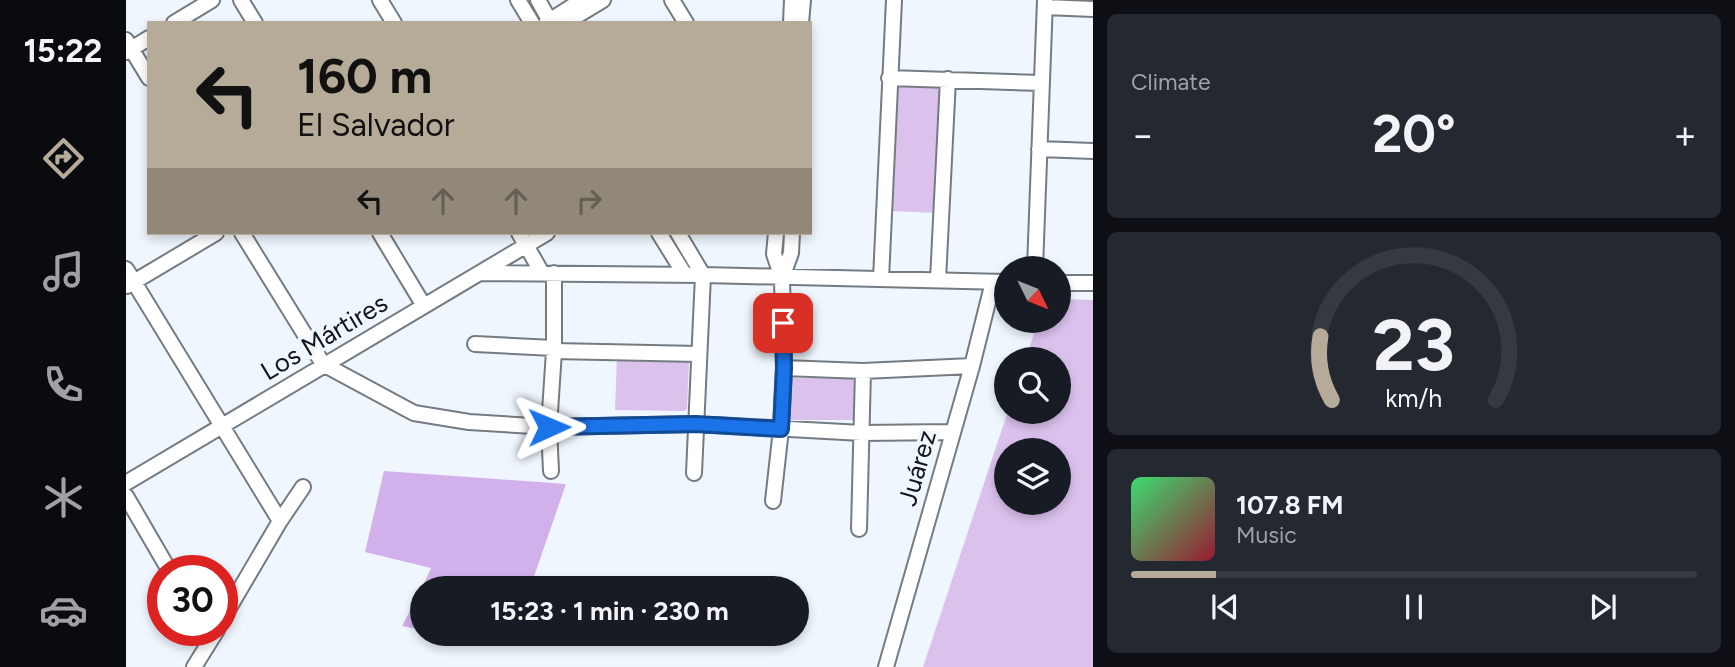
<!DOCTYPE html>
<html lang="en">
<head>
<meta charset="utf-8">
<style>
	:root { --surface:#171b24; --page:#242831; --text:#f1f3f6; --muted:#9ea1a6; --line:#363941; --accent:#b6ab98 }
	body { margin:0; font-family:Figtree,sans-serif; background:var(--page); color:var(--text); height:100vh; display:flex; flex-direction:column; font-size:26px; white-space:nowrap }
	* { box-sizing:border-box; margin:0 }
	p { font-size:23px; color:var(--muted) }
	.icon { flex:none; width:38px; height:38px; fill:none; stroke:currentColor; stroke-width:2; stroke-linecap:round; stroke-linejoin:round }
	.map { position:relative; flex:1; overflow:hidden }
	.details { display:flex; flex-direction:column; gap:14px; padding:14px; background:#0d0f14; width:642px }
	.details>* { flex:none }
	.guide { position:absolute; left:21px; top:21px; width:665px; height:214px; border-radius:0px; box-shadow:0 4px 10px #0003; background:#b6ab98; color:#111; overflow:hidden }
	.needle { width:46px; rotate:133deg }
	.buttons { position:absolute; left:868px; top:256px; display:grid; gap:14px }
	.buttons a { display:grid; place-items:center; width:77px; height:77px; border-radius:50%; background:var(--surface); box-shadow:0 4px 10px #0003; font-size:35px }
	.speed { position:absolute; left:21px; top:555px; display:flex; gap:14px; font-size:35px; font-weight:700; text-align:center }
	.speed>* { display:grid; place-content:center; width:91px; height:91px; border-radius:50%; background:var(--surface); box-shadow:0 4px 10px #0003; line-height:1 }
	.speed .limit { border:10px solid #d22; background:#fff; color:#111 }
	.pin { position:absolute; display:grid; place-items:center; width:60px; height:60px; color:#fff; margin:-30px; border-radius:14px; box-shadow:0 4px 10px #0006 }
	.me { position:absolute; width:77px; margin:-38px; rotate:89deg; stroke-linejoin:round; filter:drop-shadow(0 0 5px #0008) }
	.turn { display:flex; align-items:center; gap:24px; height:147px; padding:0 35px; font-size:32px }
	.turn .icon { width:91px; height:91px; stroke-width:2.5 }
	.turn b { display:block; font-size:49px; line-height:60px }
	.lanes { display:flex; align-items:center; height:66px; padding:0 35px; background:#0003; justify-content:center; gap:35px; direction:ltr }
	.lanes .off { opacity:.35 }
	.big { font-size:52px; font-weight:700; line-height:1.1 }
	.details .tile { flex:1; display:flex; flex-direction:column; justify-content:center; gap:10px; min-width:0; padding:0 24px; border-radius:10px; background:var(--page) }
	.details .dial { align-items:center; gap:0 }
	.dial svg { height:182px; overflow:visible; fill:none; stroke:var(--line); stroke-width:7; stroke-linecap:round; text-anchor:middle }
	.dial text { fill:var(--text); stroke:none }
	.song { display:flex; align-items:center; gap:21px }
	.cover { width:84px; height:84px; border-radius:10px; background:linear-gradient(135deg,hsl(140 70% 55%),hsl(350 70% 35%)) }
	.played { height:7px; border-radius:4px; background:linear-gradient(90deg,var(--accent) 15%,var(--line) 15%) }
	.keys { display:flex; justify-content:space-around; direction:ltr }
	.heat { display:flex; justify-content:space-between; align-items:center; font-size:38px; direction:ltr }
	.trip { position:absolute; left:284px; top:576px; width:399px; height:70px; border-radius:35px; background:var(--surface); box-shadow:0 4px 10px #0003; font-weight:700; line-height:70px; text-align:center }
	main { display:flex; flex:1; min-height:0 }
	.tab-bar { display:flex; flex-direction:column; width:126px; justify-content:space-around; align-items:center; background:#090b0e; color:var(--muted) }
	.tab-bar .icon { width:49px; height:49px }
	.tab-bar .selected { color:var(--accent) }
	.tab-bar b { font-size:32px; color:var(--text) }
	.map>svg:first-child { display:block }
	.green { fill:#dbc2ed; fill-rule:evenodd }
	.forest { fill:#d2b0eb }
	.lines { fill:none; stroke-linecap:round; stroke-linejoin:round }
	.minor-casing { stroke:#747b81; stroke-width:18 }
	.minor { stroke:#fff; stroke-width:14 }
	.route-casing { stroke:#114b97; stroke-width:18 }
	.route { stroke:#1a73e8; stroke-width:12 }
	.labels { text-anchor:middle; stroke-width:7; stroke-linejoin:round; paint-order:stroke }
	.street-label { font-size:26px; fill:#131618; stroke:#eff6fd }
</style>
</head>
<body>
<main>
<nav class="tab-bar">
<b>15:22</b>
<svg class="icon selected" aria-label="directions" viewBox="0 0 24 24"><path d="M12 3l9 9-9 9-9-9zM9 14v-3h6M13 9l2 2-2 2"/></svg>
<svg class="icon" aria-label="music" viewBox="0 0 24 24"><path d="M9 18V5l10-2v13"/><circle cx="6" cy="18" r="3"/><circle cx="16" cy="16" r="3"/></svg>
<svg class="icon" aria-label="phone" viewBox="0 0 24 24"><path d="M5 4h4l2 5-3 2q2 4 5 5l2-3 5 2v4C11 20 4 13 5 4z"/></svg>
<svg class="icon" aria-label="climate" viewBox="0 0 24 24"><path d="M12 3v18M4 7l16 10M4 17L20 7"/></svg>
<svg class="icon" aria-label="car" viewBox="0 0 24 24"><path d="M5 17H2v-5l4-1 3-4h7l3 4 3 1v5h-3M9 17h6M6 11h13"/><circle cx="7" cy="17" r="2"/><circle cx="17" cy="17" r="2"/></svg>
</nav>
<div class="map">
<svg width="967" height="667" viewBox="0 0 967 667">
	<rect width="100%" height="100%" fill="#eff6fd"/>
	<path class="green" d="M 769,82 L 817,83 L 811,213 L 764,211 Z
		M 933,299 L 967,300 L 967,667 L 797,667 L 882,411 L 933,411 L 933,359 L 900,359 L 912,320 L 933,320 ZM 880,450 L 933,450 L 933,502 L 880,502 Z
		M 491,356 L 563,361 L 561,409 L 558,411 L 489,410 Z
		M 665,378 L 735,378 L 734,420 L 665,420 Z"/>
	<path class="forest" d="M 258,471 L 440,484 L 404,588 L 296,588 L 305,568 L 239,552 Z
		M 296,588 L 296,630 L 276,626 Z
		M 309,634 L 367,634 L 362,646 Z"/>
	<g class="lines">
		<defs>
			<path id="minor" d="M 115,0 L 129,23
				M 254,0 L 268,23
				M 392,0 L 406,23
				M 412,0 L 425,23
				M 546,0 L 560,23
				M 919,7 L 967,9
				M 48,23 L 86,0
				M 420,23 L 456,0
				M 439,23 L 477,0
				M 665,23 L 666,0
				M 675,23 L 677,0
				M 0,40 L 23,78
				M 0,52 L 23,38
				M 763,78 L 916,83
				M 913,149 L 967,151
				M 116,233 L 197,364 L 288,413 L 343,422 L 423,427 L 570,424 L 736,433 L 826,432
				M 254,233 L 298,306
				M 393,233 L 416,273
				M 533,233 L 559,275
				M 552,233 L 577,275 L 568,473
				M 909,268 L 919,0
				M 0,269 L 154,521
				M 354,273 L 577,275 L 880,282
				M 656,278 L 665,253 L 666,233
				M 755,279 L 768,0
				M 812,280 L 822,79
				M 933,283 L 967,283
				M 1,286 L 90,233
				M 349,344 L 428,348
				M 428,351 L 573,354
				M 658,368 L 737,371 L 846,366
				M 425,471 L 423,427 L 428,351 L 428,273
				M 0,483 L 421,233
				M 0,496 L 43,570
				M 647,501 L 655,429 L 658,368 L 656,278 L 648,254 L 650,233
				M 733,529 L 737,371
				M 96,620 L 154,521 L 177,487
				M 68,667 L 91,630
				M 760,667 L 846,366 L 867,282"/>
		</defs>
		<use href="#minor" class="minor-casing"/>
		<use href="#minor" class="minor"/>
	</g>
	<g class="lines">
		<defs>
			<path id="route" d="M 423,427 L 570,424 L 655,429 L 658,368 L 657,323"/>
		</defs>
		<use href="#route" class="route-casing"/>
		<use href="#route" class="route"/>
	</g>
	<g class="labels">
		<g class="street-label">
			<text transform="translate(198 337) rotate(-31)" y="9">Los Mártires</text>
			<text transform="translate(791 468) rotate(-74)" y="9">Juárez</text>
		</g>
	</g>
</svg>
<div class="buttons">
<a><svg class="needle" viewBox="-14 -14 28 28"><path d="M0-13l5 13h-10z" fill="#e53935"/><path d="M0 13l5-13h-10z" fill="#9ea1a6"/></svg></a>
<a><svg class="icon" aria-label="search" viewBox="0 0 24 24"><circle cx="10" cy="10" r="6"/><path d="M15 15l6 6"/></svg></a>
<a><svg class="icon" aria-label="layers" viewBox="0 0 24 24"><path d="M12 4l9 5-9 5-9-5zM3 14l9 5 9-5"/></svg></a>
</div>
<div class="speed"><div class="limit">30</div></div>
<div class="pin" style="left:657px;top:323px;background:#d93025"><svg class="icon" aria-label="arrive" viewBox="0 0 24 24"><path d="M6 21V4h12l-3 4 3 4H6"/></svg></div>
<svg class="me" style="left:423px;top:427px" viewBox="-20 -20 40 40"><path d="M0-17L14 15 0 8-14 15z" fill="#1a73e8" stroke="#fff" stroke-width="4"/></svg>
<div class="trip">15:23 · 1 min · 230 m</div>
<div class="guide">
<div class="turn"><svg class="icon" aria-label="left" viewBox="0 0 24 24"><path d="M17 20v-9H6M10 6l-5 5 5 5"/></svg><div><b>160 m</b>El Salvador</div></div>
<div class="lanes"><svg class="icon" aria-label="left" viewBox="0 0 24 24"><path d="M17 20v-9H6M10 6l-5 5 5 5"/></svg><svg class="icon off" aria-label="ahead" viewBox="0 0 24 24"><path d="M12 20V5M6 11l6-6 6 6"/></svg><svg class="icon off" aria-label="ahead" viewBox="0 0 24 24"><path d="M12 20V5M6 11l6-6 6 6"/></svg><svg class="icon off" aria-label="right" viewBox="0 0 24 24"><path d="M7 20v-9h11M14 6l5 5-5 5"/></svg></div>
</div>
</div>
<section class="details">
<div class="tile"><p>Climate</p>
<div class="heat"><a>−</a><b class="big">20°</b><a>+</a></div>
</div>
<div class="tile dial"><svg viewBox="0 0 100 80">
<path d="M14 69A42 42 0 1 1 86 69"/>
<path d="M14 69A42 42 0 0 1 9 41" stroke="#b6ab98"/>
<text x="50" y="56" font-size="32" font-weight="700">23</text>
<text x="50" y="72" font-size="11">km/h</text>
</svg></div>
<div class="tile">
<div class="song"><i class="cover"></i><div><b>107.8 FM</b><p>Music</p></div></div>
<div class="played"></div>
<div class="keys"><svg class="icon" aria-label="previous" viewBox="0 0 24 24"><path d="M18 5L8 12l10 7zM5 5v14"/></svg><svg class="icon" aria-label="pause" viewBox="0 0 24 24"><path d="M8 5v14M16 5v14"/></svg><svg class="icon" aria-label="next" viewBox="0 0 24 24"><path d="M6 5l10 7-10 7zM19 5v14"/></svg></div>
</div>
</section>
</main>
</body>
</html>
